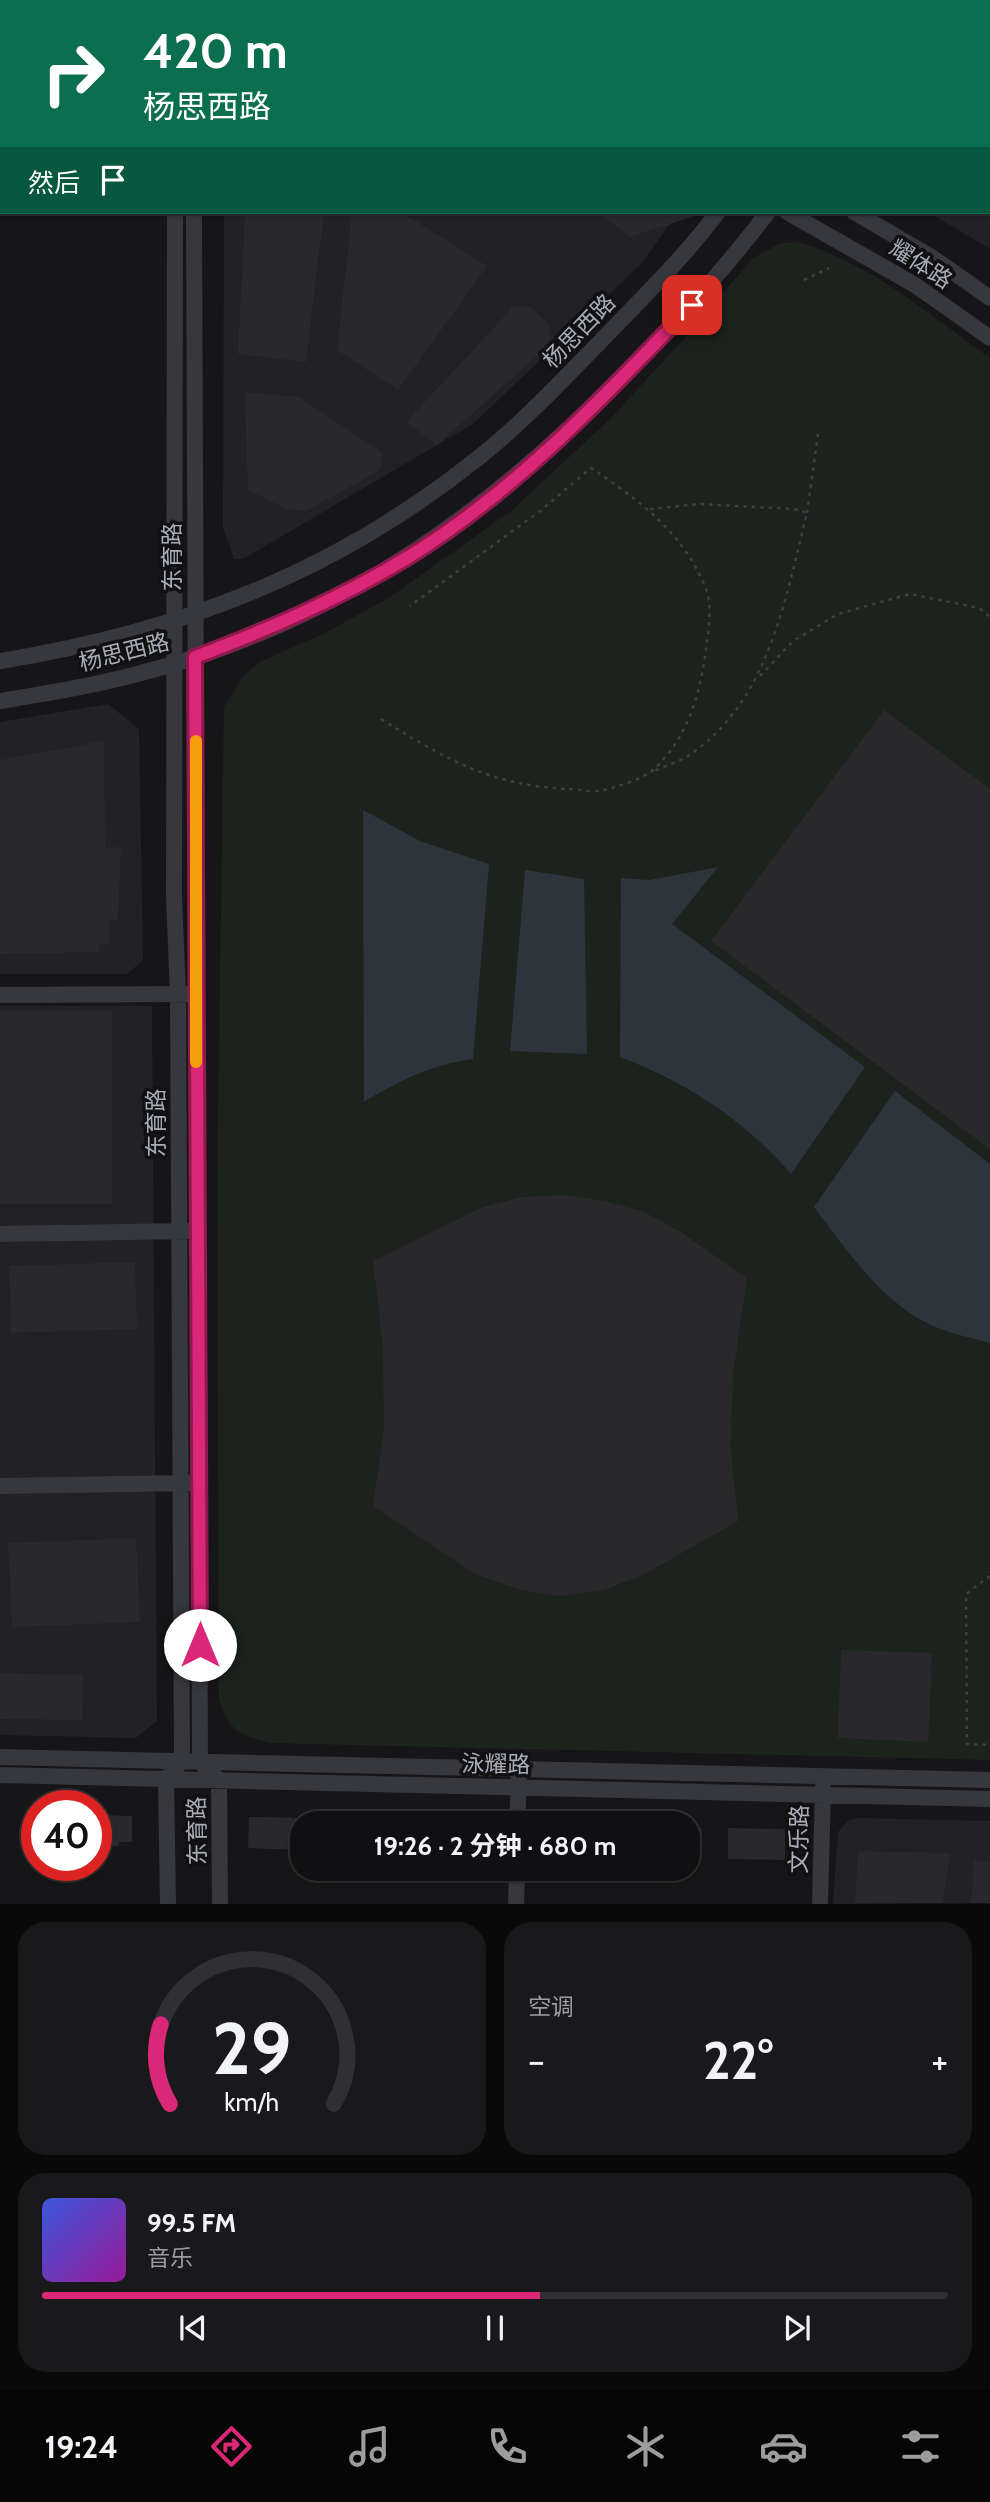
<!DOCTYPE html>
<html lang="zh">
<head>
<meta charset="utf-8">
<style>
	:root { --surface:#101012; --page:#19191b; --text:#f1f3f6; --muted:#9c9d9f; --line:#303032; --accent:#db2777 }
	body { margin:0; font-family:Cabin,"Noto Sans SC",sans-serif; background:var(--page); color:var(--text); height:100vh; display:flex; flex-direction:column; font-size:26px; white-space:nowrap }
	* { box-sizing:border-box; margin:0 }
	p { font-size:23px; color:var(--muted) }
	.icon { flex:none; width:38px; height:38px; fill:none; stroke:currentColor; stroke-width:2; stroke-linecap:round; stroke-linejoin:round }
	.map { position:relative; height:1904px; overflow:hidden }
	.side { display:flex; flex-direction:column; gap:18px; padding:18px; background:#09090a; flex:1 }
	.side>* { flex:none }
	.guide { position:absolute; left:0px; top:0px; width:990px; height:214px; box-shadow:0 2px 5px #0004,0 0 0 2px var(--line); background:#0b6e4f; color:#fff; overflow:hidden }
	.speed { position:absolute; left:21px; top:1790px; display:flex; gap:14px; font-size:35px; font-weight:700; text-align:center }
	.speed>* { display:grid; place-content:center; width:91px; height:91px; border-radius:50%; background:var(--surface); box-shadow:0 2px 5px #0004,0 0 0 2px var(--line); line-height:1 }
	.speed .limit { border:10px solid #d22; background:#fff; color:#111 }
	.pin { position:absolute; display:grid; place-items:center; width:60px; height:60px; color:#fff; margin:-30px; border-radius:14px; box-shadow:0 4px 10px #0006 }
	.me { position:absolute; width:77px; margin:-38px; rotate:0deg; stroke-linejoin:round; filter:drop-shadow(0 0 5px #0008) }
	.turn { display:flex; align-items:center; gap:24px; height:147px; padding:0 28px; font-size:32px }
	.turn .icon { width:91px; height:91px; stroke-width:2.5 }
	.turn b { display:block; font-size:49px; line-height:60px }
	.then { display:flex; align-items:center; height:66px; padding:0 28px; background:#0003; gap:14px; font-size:26px }
	.big { font-size:52px; font-weight:700; line-height:1.1 }
	.side .card { flex:1; display:flex; flex-direction:column; justify-content:center; gap:10px; min-width:0; padding:0 24px; border-radius:28px; background:var(--page) }
	.side .dial { align-items:center; gap:0 }
	.dial svg { height:182px; overflow:visible; fill:none; stroke:var(--line); stroke-width:7; stroke-linecap:round; text-anchor:middle }
	.dial text { fill:var(--text); stroke:none }
	.song { display:flex; align-items:center; gap:21px }
	.cover { width:84px; height:84px; border-radius:10px; background:linear-gradient(135deg,hsl(230 70% 55%),hsl(300 70% 35%)) }
	.played { height:7px; border-radius:4px; background:linear-gradient(90deg,var(--accent) 55%,var(--line) 55%) }
	.keys { display:flex; justify-content:space-around; direction:ltr }
	.heat { display:flex; justify-content:space-between; align-items:center; font-size:38px; direction:ltr }
	.side .tiles { flex:1; display:grid; gap:18px; grid-template-columns:1fr 1fr }
	.card:last-child { grid-column:span 2 }
	.trip { position:absolute; left:290px; top:1811px; width:410px; height:70px; border-radius:28px; background:var(--surface); box-shadow:0 2px 5px #0004,0 0 0 2px var(--line); font-weight:700; line-height:70px; text-align:center }
	.menu { display:flex; height:112px; justify-content:space-around; align-items:center; background:#060607; color:var(--muted) }
	.menu .icon { width:49px; height:49px }
	.menu .selected { color:var(--accent) }
	.menu b { font-size:32px; color:var(--text) }
	.map>svg:first-child { display:block }
	.built { fill:#222225 }
	.green { fill:#1c231d }
	.water { fill:#2c353c }
	.building { fill:#29292c }
	.lines { fill:none; stroke-linecap:round; stroke-linejoin:round }
	.path { stroke:#3d3f44; stroke-width:2.5; stroke-dasharray:3.5 5; stroke-linecap:butt }
	.minor { stroke:#37383d; stroke-width:16 }
	.route-casing { stroke:#8e194d; stroke-width:18 }
	.route { stroke:#db2777; stroke-width:12 }
	.slow { stroke:#f59e0b; stroke-width:12 }
	.labels { text-anchor:middle; stroke-width:7; stroke-linejoin:round; paint-order:stroke }
	.street-label { font-size:23px; fill:#a8adb8; stroke:#111113 }
</style>
</head>
<body>
<div class="map">
<svg width="990" height="1904" viewBox="0 0 990 1904">
	<rect width="100%" height="100%" fill="#161618"/>
	<path class="built" d="M 221,0 L 794,0 L 221,2 Z
		M 907,0 L 990,0 L 990,249 L 928,212 L 989,212 L 989,2 Z
		M 224,212 L 678,212 L 642,263 L 473,424 L 243,559 L 234,559 L 223,528 Z
		M 108,704 L 139,729 L 143,960 L 127,974 L 0,974 L 0,722 Z
		M 0,1006 L 152,1006 L 157,1721 L 136,1738 L 0,1735 Z
		M 859,1818 L 990,1821 L 990,1903 L 833,1904 L 838,1832 L 848,1820 Z"/>
	<path class="green" d="M 796,242 C 864,258 934,318 990,358 L 990,1760 L 270,1743 C 238,1735 230,1731 219,1700 L 217,1181 L 224,707 L 245,674 L 262,661 L 327,632 L 390,597 L 511,511 L 610,419 L 684,339 L 753,258 L 779,244 Z"/>
	<path class="water" d="M 363,810 L 420,841 L 489,864 L 473,1059 C 433,1064 398,1081 364,1102 Z
		M 718,867 L 672,924 L 865,1067 L 791,1174 C 743,1119 688,1083 620,1057 L 621,878 L 650,880 Z
		M 525,870 L 584,879 L 587,1054 L 510,1051 Z
		M 895,1091 L 990,1164 L 990,1343 C 967,1337 943,1332 923,1321 C 877,1296 845,1247 814,1207 Z"/>
	<path class="building" d="M 245,212 L 324,212 L 306,362 L 238,354 Z
		M 352,212 L 401,212 L 487,266 L 398,390 L 337,350 Z
		M 598,212 L 701,212 L 701,214 L 630,237 Z
		M 514,306 L 530,307 L 551,326 L 548,346 L 437,445 L 406,422 Z
		M 245,392 L 299,397 L 383,453 L 380,470 L 306,511 L 286,509 L 248,490 Z
		M 884,710 L 990,789 L 990,1149 L 711,941 Z
		M 104,741 L 105,848 L 121,847 L 118,920 L 110,921 L 109,944 L 99,945 L 100,952 L 0,954 L 0,760 Z
		M 0,1011 L 112,1011 L 112,1204 L 0,1204 Z
		M 565,1195 L 605,1201 L 644,1212 L 679,1231 L 747,1278 L 734,1368 L 730,1443 L 738,1521 L 643,1575 L 604,1590 L 559,1596 L 521,1590 L 475,1574 L 373,1506 L 384,1429 L 383,1348 L 373,1261 L 483,1207 L 522,1197 Z
		M 135,1262 L 137,1329 L 11,1333 L 9,1266 Z
		M 136,1538 L 140,1622 L 12,1627 L 8,1543 Z
		M 841,1650 L 932,1653 L 928,1742 L 838,1738 Z
		M 0,1673 L 83,1675 L 82,1720 L 0,1719 Z
		M 96,1815 L 132,1816 L 132,1842 L 119,1842 L 119,1846 L 96,1846 Z
		M 249,1817 L 303,1818 L 303,1850 L 248,1848 Z
		M 688,1828 L 702,1828 L 701,1860 L 688,1860 Z
		M 728,1828 L 785,1829 L 785,1860 L 728,1859 Z
		M 858,1851 L 951,1853 L 942,1903 L 855,1903 Z
		M 974,1861 L 990,1861 L 990,1903 L 971,1903 Z"/>
	<g class="lines">
		<path class="path" d="M 804,280 L 829,268
			M 650,509 L 699,504 L 794,509 L 807,513 C 785,600 769,702 688,756 C 678,762 665,766 654,771
			M 807,513 L 818,434
			M 760,676 L 793,641 L 838,614 L 910,594 L 979,608 L 990,617
			M 381,719 C 446,759 489,785 567,789 C 578,789 593,793 604,790 C 617,787 643,779 653,770 C 690,736 701,690 707,642 C 709,626 712,604 706,589 C 683,532 640,501 591,468 L 540,511 L 410,606
			M 990,1576 L 966,1594 L 967,1744 L 990,1745"/>
		<path class="minor" d="M 175,0 L 175,2
			M 193,0 L 193,2
			M 830,2 L 830,0
			M 871,2 L 872,0
			M 194,212 L 200,1762 L 219,1780 L 220,1904
			M 787,212 L 915,285 L 990,338
			M 854,212 L 933,258 L 990,298
			M 0,661 C 179,632 335,573 478,458 C 521,424 559,384 597,345 C 639,301 682,260 718,212
			M 0,701 C 49,693 98,685 145,672 C 339,622 490,512 628,370 C 678,320 725,269 768,212
			M 0,995 L 187,994
			M 0,1234 L 188,1231
			M 0,1486 L 189,1483
			M 0,1757 L 990,1780
			M 0,1775 L 990,1799
			M 517,1824 L 519,1778
			M 168,1904 L 166,1779 L 182,1761 L 178,995 L 174,897 L 175,212
			M 516,1904 L 517,1869
			M 820,1904 L 823,1787"/>
	</g>
	<g class="lines">
		<defs>
			<path id="route" d="M 200,1645 L 195,657 C 269,629 339,599 407,558 C 516,491 604,397 692,305"/>
		</defs>
		<use href="#route" class="route-casing"/>
		<use href="#route" class="route"/>
		<path class="slow" d="M 196,741 L 196,1062"/>
	</g>
	<g class="labels">
		<g class="street-label">
			<text transform="translate(921 264) rotate(33)" y="8">耀体路</text>
			<text transform="translate(579 331) rotate(-46)" y="8">杨思西路</text>
			<text transform="translate(172 557) rotate(-90)" y="8">东育路</text>
			<text transform="translate(124 652) rotate(-14)" y="8">杨思西路</text>
			<text transform="translate(156 1123) rotate(-90)" y="8">东育路</text>
			<text transform="translate(496 1764) rotate(1)" y="8">泳耀路</text>
			<text transform="translate(197 1831) rotate(-91)" y="8">东育路</text>
			<text transform="translate(799 1839) rotate(-89)" y="8">文乐路</text>
		</g>
	</g>
</svg>
<div class="speed"><div class="limit">40</div></div>
<div class="pin" style="left:692px;top:305px;background:#d93025"><svg class="icon" aria-label="arrive" viewBox="0 0 24 24"><path d="M6 21V4h12l-3 4 3 4H6"/></svg></div>
<svg class="me" style="left:200px;top:1645px" viewBox="-20 -20 40 40"><circle r="19" fill="#fff"/><path d="M0-13L10 11 0 6-10 11z" fill="#db2777"/></svg>
<div class="trip">19:26 · 2 分钟 · 680 m</div>
<div class="guide">
<div class="turn"><svg class="icon" aria-label="right" viewBox="0 0 24 24"><path d="M7 20v-9h11M14 6l5 5-5 5"/></svg><div><b>420 m</b>杨思西路</div></div>
<div class="then">然后<svg class="icon" aria-label="arrive" viewBox="0 0 24 24"><path d="M6 21V4h12l-3 4 3 4H6"/></svg></div>
</div>
</div>
<section class="side">
<div class="tiles">
<div class="card dial"><svg viewBox="0 0 100 80">
<path d="M14 69A42 42 0 1 1 86 69"/>
<path d="M14 69A42 42 0 0 1 10 34" stroke="#db2777"/>
<text x="50" y="56" font-size="32" font-weight="700">29</text>
<text x="50" y="72" font-size="11">km/h</text>
</svg></div>
<div class="card"><p>空调</p>
<div class="heat"><a>−</a><b class="big">22°</b><a>+</a></div>
</div>
<div class="card">
<div class="song"><i class="cover"></i><div><b>99.5 FM</b><p>音乐</p></div></div>
<div class="played"></div>
<div class="keys"><svg class="icon" aria-label="previous" viewBox="0 0 24 24"><path d="M18 5L8 12l10 7zM5 5v14"/></svg><svg class="icon" aria-label="pause" viewBox="0 0 24 24"><path d="M8 5v14M16 5v14"/></svg><svg class="icon" aria-label="next" viewBox="0 0 24 24"><path d="M6 5l10 7-10 7zM19 5v14"/></svg></div>
</div>
</div>
</section>
<nav class="menu">
<b>19:24</b>
<svg class="icon selected" aria-label="directions" viewBox="0 0 24 24"><path d="M12 3l9 9-9 9-9-9zM9 14v-3h6M13 9l2 2-2 2"/></svg>
<svg class="icon" aria-label="music" viewBox="0 0 24 24"><path d="M9 18V5l10-2v13"/><circle cx="6" cy="18" r="3"/><circle cx="16" cy="16" r="3"/></svg>
<svg class="icon" aria-label="phone" viewBox="0 0 24 24"><path d="M5 4h4l2 5-3 2q2 4 5 5l2-3 5 2v4C11 20 4 13 5 4z"/></svg>
<svg class="icon" aria-label="climate" viewBox="0 0 24 24"><path d="M12 3v18M4 7l16 10M4 17L20 7"/></svg>
<svg class="icon" aria-label="car" viewBox="0 0 24 24"><path d="M5 17H2v-5l4-1 3-4h7l3 4 3 1v5h-3M9 17h6M6 11h13"/><circle cx="7" cy="17" r="2"/><circle cx="17" cy="17" r="2"/></svg>
<svg class="icon" aria-label="filters" viewBox="0 0 24 24"><path d="M4 7h16M4 17h16"/><circle cx="9" cy="7" r="2"/><circle cx="15" cy="17" r="2"/></svg>
</nav>
</body>
</html>
